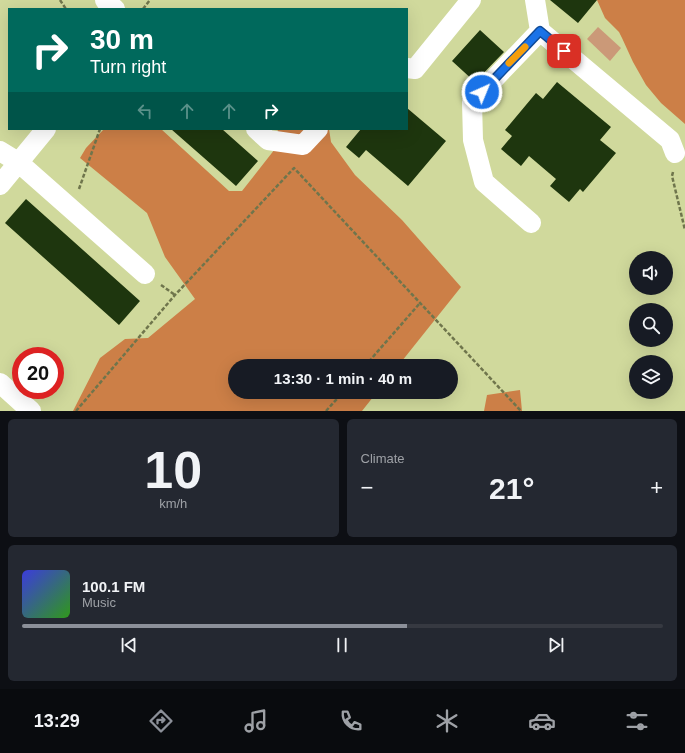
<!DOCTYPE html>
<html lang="en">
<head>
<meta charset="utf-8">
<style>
	:root { --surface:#171b24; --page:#242831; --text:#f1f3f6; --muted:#9ea1a6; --line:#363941; --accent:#8c9099 }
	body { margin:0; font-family:Helvetica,sans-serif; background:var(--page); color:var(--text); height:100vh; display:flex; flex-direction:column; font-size:15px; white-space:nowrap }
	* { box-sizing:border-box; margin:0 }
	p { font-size:13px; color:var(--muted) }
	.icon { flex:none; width:22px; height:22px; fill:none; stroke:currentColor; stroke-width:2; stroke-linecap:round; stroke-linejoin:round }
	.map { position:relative; height:411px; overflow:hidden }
	.panel { display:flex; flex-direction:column; gap:8px; padding:8px; background:#0d0f14; flex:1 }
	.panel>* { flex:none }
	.guide { position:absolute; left:8px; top:8px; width:400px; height:122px; border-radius:0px; box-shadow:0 4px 16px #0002; background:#00695c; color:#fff; overflow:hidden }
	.fabs { position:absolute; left:629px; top:251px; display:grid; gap:8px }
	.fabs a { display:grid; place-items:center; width:44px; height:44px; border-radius:50%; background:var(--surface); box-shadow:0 4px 16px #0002; font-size:20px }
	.speed { position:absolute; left:12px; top:347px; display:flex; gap:8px; font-size:20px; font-weight:700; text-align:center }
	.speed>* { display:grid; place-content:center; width:52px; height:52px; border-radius:50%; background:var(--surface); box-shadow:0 4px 16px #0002; line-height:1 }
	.speed .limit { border:6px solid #d22; background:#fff; color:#111 }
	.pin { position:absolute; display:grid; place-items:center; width:34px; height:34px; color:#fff; margin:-17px; border-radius:8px; box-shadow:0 2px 6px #0006 }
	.me { position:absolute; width:44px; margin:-22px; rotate:44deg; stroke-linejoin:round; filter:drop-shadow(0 0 3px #0008) }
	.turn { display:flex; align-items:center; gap:14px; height:84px; padding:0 16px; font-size:18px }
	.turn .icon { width:52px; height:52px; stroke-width:2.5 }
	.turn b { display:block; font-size:28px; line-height:34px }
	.lanes { display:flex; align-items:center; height:38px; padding:0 16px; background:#0003; justify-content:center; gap:20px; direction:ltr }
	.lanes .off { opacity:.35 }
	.big { font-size:30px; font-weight:800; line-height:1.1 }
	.panel .card { flex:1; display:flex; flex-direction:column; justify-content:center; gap:6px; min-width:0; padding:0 14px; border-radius:6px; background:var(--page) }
	.panel .dial { align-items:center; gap:0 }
	.dial b { font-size:52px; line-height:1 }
	.song { display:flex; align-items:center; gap:12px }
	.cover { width:48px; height:48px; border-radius:6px; background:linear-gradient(135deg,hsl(240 70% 55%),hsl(110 70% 35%)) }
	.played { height:4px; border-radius:2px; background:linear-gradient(90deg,var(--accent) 60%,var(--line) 60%) }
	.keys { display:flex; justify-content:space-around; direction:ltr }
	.heat { display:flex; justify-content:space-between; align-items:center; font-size:22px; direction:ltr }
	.panel .tiles { flex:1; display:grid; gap:8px; grid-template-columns:1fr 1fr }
	.card:last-child { grid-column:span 2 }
	.trip { position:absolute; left:228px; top:359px; width:230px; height:40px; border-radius:20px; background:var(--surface); box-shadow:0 4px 16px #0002; font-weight:800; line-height:40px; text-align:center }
	.tab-bar { display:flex; height:64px; justify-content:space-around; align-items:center; background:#090b0e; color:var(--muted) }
	.tab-bar .icon { width:28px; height:28px }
	.tab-bar .active { color:var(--accent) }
	.tab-bar b { font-size:18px; color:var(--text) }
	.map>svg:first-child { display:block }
	.green { fill:#cb9978 }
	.forest { fill:#cc7f47 }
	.building { fill:#1e360e }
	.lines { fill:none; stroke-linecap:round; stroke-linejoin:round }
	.path { stroke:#6f754c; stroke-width:2.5; stroke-dasharray:4 2; stroke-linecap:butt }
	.minor { stroke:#fff; stroke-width:20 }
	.route-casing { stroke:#114b97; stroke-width:10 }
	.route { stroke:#1a73e8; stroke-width:7 }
	.slow { stroke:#f59e0b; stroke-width:7 }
</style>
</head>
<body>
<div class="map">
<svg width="685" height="411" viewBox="0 0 685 411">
	<rect width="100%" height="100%" fill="#d0d99c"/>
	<path class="green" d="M 598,27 L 621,48 L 610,61 L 587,39 Z"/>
	<path class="forest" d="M 597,0 L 685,0 L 685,124 L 661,103 L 646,85 L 633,62 L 622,38 L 619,32 L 605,18 Z
		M 104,129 L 161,129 L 229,191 L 242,191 L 282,140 L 277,129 L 329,129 L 331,142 L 355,175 L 402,220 L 461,287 L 398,366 L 235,366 L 235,392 L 377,392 L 362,411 L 73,411 L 100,358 L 125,339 L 148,338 L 195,299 L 165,257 L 147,213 L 80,158 L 86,148 Z
		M 520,390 L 522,411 L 484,411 L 487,395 Z"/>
	<path class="building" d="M 550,0 L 597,0 L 578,23 Z
		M 480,30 L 504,52 L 475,82 L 452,61 Z
		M 557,82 L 611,127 L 600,140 L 616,153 L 583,192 L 580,189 L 569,202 L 550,186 L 556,179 L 529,156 L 521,166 L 501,149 L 512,136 L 505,130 L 536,93 L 543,99 Z
		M 407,108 L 446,141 L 408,186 L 366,150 L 359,158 L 346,147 L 361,129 L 407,129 Z
		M 171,129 L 222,129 L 258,161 L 236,186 Z
		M 26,199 L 140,301 L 119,325 L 5,223 Z"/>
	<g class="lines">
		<path class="path" d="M 60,0 L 66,9
			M 143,9 L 150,0
			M 673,172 L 672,176 L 685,230
			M 79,189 L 100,129
			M 161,285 L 175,295
			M 365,366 L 420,303
			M 76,411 L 175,295 L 294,168 L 521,411
			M 326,411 L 343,392"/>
		<path class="minor" d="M 105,0 L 107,3 L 115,9
			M 540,31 L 670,140 L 675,153
			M 407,68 L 415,69 L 471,0
			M 256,129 L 268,140 L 303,145 L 318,129
			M 0,151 L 18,162 L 145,274
			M 0,185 L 46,129
			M 531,223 L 484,182 L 473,140 L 472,102 L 540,31 L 535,0
			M 0,383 L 31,411"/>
	</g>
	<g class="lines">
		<defs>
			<path id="route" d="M 482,92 L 540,31 L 564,51"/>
		</defs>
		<use href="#route" class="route-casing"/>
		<use href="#route" class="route"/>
		<path class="slow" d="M 509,63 L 525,47"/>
	</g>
</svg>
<div class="fabs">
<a><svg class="icon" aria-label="sound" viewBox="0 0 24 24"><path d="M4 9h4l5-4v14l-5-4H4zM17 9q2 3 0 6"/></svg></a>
<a><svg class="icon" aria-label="search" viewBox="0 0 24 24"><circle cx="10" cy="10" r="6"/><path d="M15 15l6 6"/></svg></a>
<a><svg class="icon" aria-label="layers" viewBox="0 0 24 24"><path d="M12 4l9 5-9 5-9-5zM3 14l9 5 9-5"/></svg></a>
</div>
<div class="speed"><div class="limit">20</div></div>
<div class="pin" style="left:564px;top:51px;background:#d93025"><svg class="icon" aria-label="arrive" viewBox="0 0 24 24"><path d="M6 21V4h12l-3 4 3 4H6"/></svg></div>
<svg class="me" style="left:482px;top:92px" viewBox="-20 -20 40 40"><circle r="17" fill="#1a73e8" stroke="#fff" stroke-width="3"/><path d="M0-11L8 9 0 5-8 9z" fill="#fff"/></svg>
<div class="trip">13:30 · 1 min · 40 m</div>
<div class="guide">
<div class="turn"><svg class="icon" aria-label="right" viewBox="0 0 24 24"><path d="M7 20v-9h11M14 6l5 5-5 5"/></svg><div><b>30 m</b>Turn right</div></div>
<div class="lanes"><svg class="icon off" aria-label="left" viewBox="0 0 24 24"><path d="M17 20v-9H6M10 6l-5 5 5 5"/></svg><svg class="icon off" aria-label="ahead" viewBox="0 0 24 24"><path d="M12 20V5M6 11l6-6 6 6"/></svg><svg class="icon off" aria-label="ahead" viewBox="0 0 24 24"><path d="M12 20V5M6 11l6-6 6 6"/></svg><svg class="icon" aria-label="right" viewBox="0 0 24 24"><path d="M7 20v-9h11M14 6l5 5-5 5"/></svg></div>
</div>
</div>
<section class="panel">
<div class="tiles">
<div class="card dial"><b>10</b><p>km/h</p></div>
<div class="card"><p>Climate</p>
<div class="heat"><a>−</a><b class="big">21°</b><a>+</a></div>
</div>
<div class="card">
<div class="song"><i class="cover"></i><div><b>100.1 FM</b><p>Music</p></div></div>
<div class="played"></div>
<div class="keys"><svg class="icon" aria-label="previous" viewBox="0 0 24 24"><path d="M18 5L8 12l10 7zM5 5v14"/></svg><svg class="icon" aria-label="pause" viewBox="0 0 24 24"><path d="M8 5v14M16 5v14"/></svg><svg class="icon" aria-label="next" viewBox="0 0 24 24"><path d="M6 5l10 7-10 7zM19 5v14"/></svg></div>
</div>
</div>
</section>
<nav class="tab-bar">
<b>13:29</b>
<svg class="icon active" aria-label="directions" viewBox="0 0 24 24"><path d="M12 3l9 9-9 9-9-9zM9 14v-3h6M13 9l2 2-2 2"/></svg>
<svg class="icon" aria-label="music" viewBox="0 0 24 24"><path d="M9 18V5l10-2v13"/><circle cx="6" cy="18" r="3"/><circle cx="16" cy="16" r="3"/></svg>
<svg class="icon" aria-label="phone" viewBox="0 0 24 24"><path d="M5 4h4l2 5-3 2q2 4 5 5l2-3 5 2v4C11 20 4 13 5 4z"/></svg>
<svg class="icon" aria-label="climate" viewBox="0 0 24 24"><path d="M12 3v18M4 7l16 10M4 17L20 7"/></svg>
<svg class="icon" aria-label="car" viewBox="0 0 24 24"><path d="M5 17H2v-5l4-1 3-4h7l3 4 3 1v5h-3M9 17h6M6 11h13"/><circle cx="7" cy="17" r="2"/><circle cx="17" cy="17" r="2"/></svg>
<svg class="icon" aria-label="filters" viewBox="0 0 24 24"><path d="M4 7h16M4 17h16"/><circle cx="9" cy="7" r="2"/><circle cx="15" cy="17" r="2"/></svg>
</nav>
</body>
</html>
